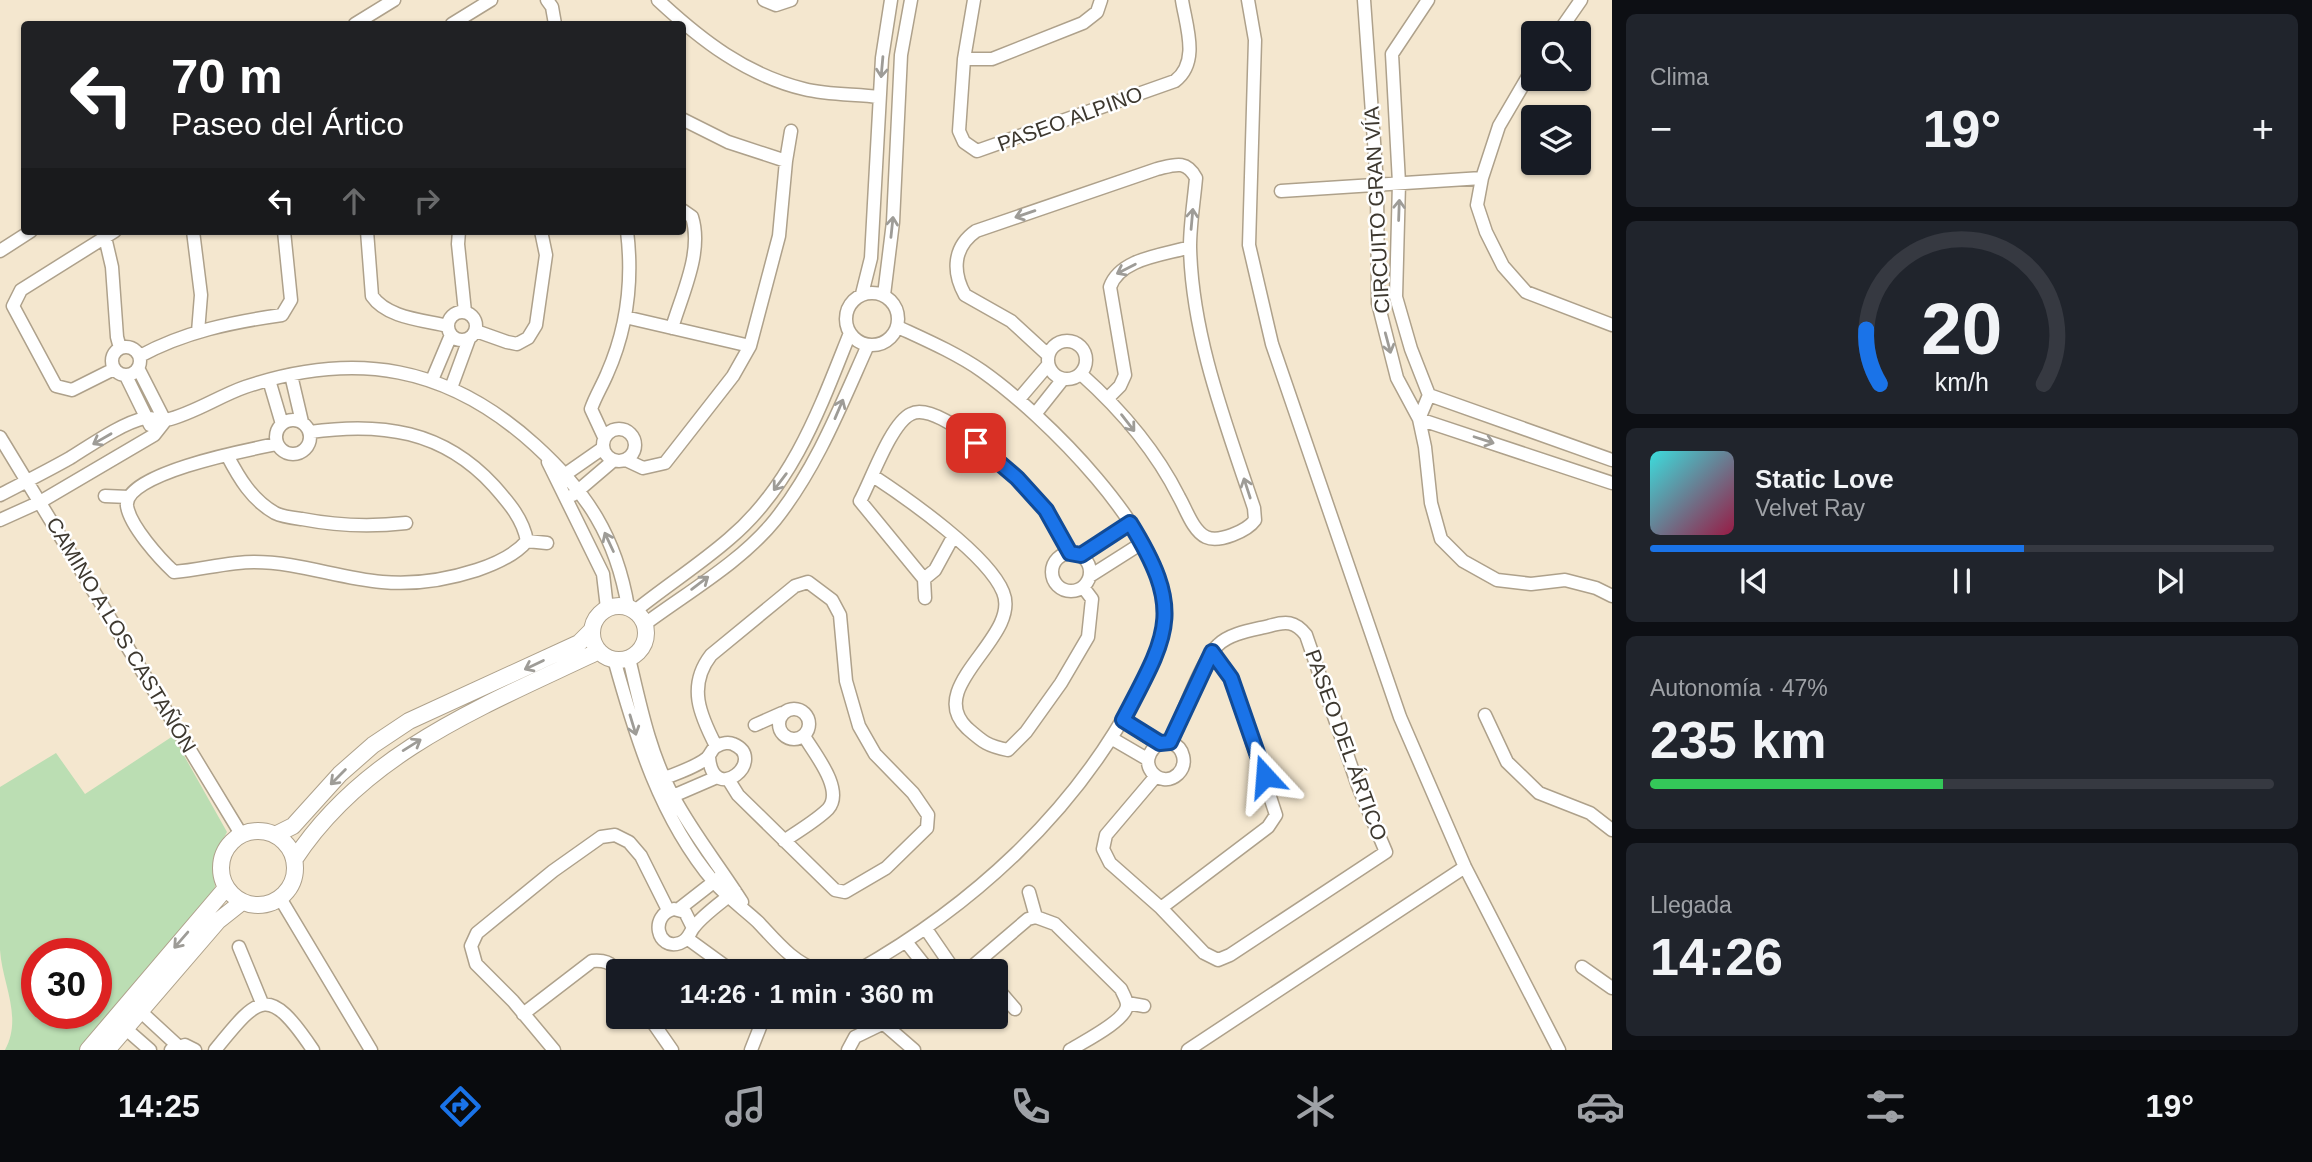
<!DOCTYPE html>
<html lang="es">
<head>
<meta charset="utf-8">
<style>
	:root { --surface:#171b24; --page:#20242c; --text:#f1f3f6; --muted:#9ea1a6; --line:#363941; --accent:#1a73e8 }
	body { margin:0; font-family:Arial,sans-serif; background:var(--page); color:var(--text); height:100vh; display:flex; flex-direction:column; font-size:26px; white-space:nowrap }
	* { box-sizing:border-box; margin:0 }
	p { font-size:23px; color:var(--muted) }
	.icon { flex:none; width:38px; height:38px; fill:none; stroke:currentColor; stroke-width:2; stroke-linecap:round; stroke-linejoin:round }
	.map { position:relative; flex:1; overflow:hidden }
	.details { display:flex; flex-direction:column; gap:14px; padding:14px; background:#0d0f14; width:700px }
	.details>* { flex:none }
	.banner { position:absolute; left:21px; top:21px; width:665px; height:214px; border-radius:7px; box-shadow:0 2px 5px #0004; background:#202124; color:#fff; overflow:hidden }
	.tools { position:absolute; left:1521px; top:21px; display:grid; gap:14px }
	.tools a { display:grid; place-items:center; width:70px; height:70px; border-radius:7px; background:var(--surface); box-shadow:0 2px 5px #0004; font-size:35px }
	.speed { position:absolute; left:21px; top:938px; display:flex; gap:14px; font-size:35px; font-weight:700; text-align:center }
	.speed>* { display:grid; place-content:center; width:91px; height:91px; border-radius:50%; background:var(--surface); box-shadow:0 2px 5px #0004; line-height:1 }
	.speed .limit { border:10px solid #d22; background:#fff; color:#111 }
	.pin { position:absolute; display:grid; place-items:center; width:60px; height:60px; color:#fff; margin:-30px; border-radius:14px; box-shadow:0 4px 10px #0006 }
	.me { position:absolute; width:77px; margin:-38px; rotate:341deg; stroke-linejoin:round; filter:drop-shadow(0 0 5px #0008) }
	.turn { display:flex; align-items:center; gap:24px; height:147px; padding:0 35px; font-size:32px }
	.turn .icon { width:91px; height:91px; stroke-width:2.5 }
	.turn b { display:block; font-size:49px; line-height:60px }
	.lanes { display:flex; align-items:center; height:66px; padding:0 35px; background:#0003; justify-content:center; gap:35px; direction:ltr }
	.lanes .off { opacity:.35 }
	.big { font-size:52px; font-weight:700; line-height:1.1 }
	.details .card { flex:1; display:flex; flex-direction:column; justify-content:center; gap:10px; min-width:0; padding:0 24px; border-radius:10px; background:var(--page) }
	.details .dial { align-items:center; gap:0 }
	.dial svg { height:182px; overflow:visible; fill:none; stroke:var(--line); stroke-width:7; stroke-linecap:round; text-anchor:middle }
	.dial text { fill:var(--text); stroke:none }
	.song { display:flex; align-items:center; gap:21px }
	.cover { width:84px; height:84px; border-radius:10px; background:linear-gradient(135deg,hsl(180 70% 55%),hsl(340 70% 35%)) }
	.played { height:7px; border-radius:4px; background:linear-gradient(90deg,var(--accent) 60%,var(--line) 60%) }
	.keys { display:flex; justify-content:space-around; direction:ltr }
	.heat { display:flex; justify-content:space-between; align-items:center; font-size:38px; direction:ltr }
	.charge { height:10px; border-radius:5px; background:linear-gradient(90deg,#34c759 47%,var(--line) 0) }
	.trip { position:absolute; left:606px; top:959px; width:402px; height:70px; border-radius:7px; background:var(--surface); box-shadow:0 2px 5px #0004; font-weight:700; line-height:70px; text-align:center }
	.tab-bar { display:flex; height:112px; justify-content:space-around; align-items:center; background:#090b0e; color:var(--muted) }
	.tab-bar .icon { width:49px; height:49px }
	.tab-bar .on { color:var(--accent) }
	.tab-bar b { font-size:32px; color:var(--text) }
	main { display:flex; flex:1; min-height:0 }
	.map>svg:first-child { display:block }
	.green { fill:#bbdeb3; fill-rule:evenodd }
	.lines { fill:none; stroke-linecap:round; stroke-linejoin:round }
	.minor-casing { stroke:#aea18b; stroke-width:15 }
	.tertiary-casing { stroke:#aea18b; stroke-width:18 }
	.minor { stroke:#fff; stroke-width:12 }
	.tertiary { stroke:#fff; stroke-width:16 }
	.oneway { stroke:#9e9c97 }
	.route-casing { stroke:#114b97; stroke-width:18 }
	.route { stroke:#1a73e8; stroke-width:12 }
	.labels { text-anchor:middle; stroke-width:5; stroke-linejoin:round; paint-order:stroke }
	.street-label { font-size:21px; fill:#3d382f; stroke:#fff }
</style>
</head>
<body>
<main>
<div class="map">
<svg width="1612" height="1050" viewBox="0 0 1612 1050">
	<rect width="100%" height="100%" fill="#f4e7cf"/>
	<path class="green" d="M 173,736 L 227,832 L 213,858 L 215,887 L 211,897 L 82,1050 L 5,1050 C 23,1017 2,983 0,950 C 0,896 0,841 0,787 L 56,753 L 85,794 ZM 37,954 L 96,954 L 96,1013 L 37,1013 Z"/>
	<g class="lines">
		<defs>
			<path id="minor" d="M 547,0 L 552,7 L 555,24
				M 658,0 C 701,40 746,75 804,89 C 828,95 855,94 879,97
				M 764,0 L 776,5 L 791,0
				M 974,0 L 964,59 L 959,131 L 964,142 L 977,151 L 1175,81 C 1200,62 1186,26 1182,0
				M 1248,0 L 1255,40 L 1249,245 L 1272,344 L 1400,717 L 1465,867 L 1559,1050
				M 1364,0 L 1377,184 L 1378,303 L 1397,378 L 1419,419 L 1612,483
				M 355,24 L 394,0
				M 452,24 L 491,0
				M 1558,33 L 1581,0
				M 1392,54 L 1399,183 L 1396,297 L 1411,349 L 1429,395 L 1612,460
				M 1392,54 L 1428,0
				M 964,59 L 992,59 L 1083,23 L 1097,12 L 1101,0
				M 1533,68 L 1499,126 L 1482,178 L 1477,205 L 1486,232 L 1503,266 L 1526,292 L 1612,325
				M 786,161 L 791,131
				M 1281,191 L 1482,178
				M 193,231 L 201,295 L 198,332
				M 367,231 L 372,296 C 387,318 423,320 448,326
				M 459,231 L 458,244 L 465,312
				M 105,237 L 112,267 L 117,337 L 120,348
				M 0,251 L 31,231
				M846 319a26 26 0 1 1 52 0a26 26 0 1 1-52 0Z
				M 862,294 L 871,258 L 882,58 L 891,0
				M 884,295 L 893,222 L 901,55 L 911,0
				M448 326a14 14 0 1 1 28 0a14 14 0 1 1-28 0Z
				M 625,317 L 750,346
				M 672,328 C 682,294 703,252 692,217 L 682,210
				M 476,331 L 507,342 L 517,344 L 528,338 L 536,325 L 546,255 L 541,231
				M1048 360a19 19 0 1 1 38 0a19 19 0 1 1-38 0Z
				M112 361a14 14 0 1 1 28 0a14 14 0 1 1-28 0Z
				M 1048,355 L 1011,321 L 965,295 C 952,272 953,247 976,231 L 1157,169 C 1174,165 1186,159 1196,178 C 1194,201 1190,224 1190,247 C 1192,337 1226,424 1254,508 L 1255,520 C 1247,531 1219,543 1206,537 C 1193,531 1186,509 1179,497 C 1156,451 1119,408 1081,374
				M 140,356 C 184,332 232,322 282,315 L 291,300 L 284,231
				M 114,369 L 72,390 L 56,386 L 13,306 L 21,290 L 115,231
				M 139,370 L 165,421
				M 291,375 L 302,422
				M 126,376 L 150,425
				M 269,380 L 282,424
				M 432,380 L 451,335
				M 451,388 L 469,339
				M 1429,395 L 1419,419 L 1425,447 L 1431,503 L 1441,539 L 1463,561 L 1497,580 L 1531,584 L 1565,580 L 1596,588 L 1612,596
				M 1108,398 L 1120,386 L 1125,375 L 1110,287 C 1120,258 1164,255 1190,247
				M 1019,399 L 1048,365
				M 1036,413 L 1063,379
				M276 437a17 17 0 1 1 34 0a17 17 0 1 1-34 0Z
				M603 445a16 16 0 1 1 32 0a16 16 0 1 1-32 0Z
				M 0,437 L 241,834
				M 604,437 L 591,409 C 595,397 602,386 607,374 C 627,329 633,280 627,231
				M 277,444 C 252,449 123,473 127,506 C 130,526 160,559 174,572 C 201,570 227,562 254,562 C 298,562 338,578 382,582 C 415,585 446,580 477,570 C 495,564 515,555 527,541 C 523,519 509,503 494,486 C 443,430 381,422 310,432
				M 227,455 C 239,478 252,500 275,513 C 283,517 294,518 302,519 C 338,526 370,527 406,523
				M 626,460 L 643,468 L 665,463 L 733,376 L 750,346 L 779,236 L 786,161 L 728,142 L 682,119
				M 548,462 L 603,574 L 607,608
				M 873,476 C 908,499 988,555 1003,592 C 1022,637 923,686 967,728 C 983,742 987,746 1008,750 L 1026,732 L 1061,683 L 1088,637 L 1092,599 L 1083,587
				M 560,478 L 603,448
				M 0,495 C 23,483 47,471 70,458 C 91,445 122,423 145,418 C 152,417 160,421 166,420 C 193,414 219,396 245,387 C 356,350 448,366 535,445 C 587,492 616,537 628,607
				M 573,495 L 614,460
				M 105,496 L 129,497
				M 0,520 L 40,502 L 154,435 L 165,421
				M 953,537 L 935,570 L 924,579 L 860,501 C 871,481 891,423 911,414 C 940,398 1029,486 1046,510 C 1056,523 1062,539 1070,553
				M 527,541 L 547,543
				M1052 572a19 19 0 1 1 38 0a19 19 0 1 1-38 0Z
				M 1081,555 L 1130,523
				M 1090,576 L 1142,543
				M 924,579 L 925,598
				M 635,611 C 666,586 699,565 729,539 C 793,485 820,408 850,333
				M 645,624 C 688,592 741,562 775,520 C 817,467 841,405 868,345
				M 629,658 C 640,705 650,755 674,798 C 694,835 720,867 742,902
				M 614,659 C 636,738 660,818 714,882 C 727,897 744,909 758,922 C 776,941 794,964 820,971
				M779 724a15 15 0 1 1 30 0a15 15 0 1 1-30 0Z
				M 1485,715 L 1507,762 L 1539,793 L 1590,813 L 1612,830
				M 1123,720 C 1134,726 1148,740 1160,743 C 1164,744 1168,742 1171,743 C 1184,747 1188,764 1178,774 C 1160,791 1132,762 1160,743
				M 755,725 L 782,713
				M 1111,738 L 1147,759
				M 716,746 C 700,715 687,686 711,655 L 795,586 L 808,582 L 832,600 L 840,615 L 846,681 L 859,726 L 875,754 L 913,793 L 928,815 L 927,828 L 886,868 L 845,892 L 835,890 L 738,795 L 728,779
				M 1156,776 L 1106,835 L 1103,849 L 1110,863 L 1161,908 L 1204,953 L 1218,960 L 1230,955 L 1386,852 L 1358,786 L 1306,635 C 1295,621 1286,621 1269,626 C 1253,630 1230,633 1218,645 C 1201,661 1181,719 1170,742
				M 657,781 C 672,775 695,768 707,758 C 711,754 712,748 717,746 C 722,743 729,742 733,744 C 769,759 713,807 709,757
				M 666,799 L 717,777
				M 784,841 C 798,831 816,821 828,809 C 845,790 814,753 804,736
				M 1029,892 L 1036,917
				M 280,898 L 371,1050
				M 1161,908 L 1268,827 L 1276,815 L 1231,678 L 1212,652
				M 679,909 L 720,877
				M 693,928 L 685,912 L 674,909 C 649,915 657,951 680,943 C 689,940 689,933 694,927 C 704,914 722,902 735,891
				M 926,929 L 952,967 L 961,971
				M 688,939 L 732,971
				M 907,943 L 929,971
				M 239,947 L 262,1003
				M 1582,967 L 1612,988
				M 857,971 C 972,906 1073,814 1135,697 C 1149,670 1165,644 1165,613 C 1166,534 1043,414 982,371 C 956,353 926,340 898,327
				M 967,971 L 1028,919 L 1036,917 L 1055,924 L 1121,989 C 1123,994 1127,1000 1127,1005 C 1127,1020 1083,1042 1070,1050
				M 996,987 L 1015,1009
				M 1127,1003 L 1144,1006
				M 139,1010 L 178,1046
				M 523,1014 L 592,961 C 604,960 611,962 618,972
				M 649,1017 L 672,1050
				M 884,1024 L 914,1050
				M 126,1029 L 150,1050
				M 171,1050 L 185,1045 L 195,1050
				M 215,1050 C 259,996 268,983 313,1050
				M 554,1050 L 513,1001 L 476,964 L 471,946 L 477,933 L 553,871 L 601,837 L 615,835 L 629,842 L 641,856 L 668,910
				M 751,1050 L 764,1017
				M 848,1050 L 855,1037 L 896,1017
				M 1188,1050 L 1465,867"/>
			<path id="tertiary" d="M592 633a27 27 0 1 1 54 0a27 27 0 1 1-54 0Z
				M221 868a37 37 0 1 1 74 0a37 37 0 1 1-74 0Z
				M 275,835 L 293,826 L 340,774 L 373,745 L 409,721 L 579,643 L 591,631
				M 294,860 C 365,751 486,705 599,651
				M 88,1050 L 226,888
				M 107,1050 L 218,921 L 242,902"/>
		</defs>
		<use href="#minor" class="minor-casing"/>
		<use href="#tertiary" class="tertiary-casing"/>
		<use href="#minor" class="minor"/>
		<use href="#tertiary" class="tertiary"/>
	</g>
	<defs><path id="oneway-shaft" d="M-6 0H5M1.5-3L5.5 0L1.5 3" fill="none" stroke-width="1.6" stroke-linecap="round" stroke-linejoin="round" transform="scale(1.75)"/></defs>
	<g class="oneway">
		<use href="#oneway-shaft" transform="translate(882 67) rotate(95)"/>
		<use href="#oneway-shaft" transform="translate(1399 210) rotate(-88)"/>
		<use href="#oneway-shaft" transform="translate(1025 214) rotate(161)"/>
		<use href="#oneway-shaft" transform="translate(1192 219) rotate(-85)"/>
		<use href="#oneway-shaft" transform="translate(892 227) rotate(-84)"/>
		<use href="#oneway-shaft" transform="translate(1126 269) rotate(153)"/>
		<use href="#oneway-shaft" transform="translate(1388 343) rotate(75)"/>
		<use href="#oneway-shaft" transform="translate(839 409) rotate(-67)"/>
		<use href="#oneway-shaft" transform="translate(1128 423) rotate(52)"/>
		<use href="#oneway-shaft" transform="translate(102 439) rotate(150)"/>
		<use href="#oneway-shaft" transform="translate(1484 440) rotate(18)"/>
		<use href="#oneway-shaft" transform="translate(780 482) rotate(127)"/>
		<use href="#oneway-shaft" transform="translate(1247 488) rotate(-108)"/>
		<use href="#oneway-shaft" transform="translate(609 542) rotate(-115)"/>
		<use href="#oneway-shaft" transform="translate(700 583) rotate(-37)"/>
		<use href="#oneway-shaft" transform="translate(534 665) rotate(154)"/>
		<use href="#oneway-shaft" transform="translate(633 725) rotate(73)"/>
		<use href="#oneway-shaft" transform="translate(412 745) rotate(-32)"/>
		<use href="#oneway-shaft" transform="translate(338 777) rotate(135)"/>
		<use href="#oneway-shaft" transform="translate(181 940) rotate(131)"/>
	</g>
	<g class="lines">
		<defs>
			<path id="route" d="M 976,443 L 1017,478 L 1046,510 L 1070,553 L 1081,555 L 1130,523 C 1185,612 1168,634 1123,720 L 1160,743 L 1170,742 L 1212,652 L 1231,678 L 1265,776"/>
		</defs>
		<use href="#route" class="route-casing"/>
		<use href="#route" class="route"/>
	</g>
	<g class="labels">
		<g class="street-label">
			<text transform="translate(1070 119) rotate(-20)" y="7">PASEO ALPINO</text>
			<text transform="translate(1377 210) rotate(-93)" y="7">CIRCUITO GRAN VÍA</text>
			<text transform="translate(121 635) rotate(59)" y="7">CAMINO A LOS CASTAÑÓN</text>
			<text transform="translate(1346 745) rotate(70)" y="7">PASEO DEL ÁRTICO</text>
		</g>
	</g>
</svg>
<div class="tools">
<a><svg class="icon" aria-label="search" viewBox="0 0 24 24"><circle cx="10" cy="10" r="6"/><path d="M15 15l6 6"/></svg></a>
<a><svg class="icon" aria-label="layers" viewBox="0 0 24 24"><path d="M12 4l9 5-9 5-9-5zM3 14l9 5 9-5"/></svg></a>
</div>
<div class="speed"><div class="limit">30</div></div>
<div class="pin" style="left:976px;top:443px;background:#d93025"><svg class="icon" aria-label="arrive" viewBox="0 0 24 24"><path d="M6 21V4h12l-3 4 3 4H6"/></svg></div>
<svg class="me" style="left:1265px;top:776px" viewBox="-20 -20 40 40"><path d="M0-17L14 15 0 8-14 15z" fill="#1a73e8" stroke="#fff" stroke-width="4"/></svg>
<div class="trip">14:26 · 1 min · 360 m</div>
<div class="banner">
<div class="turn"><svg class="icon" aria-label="left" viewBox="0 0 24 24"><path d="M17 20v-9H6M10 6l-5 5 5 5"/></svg><div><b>70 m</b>Paseo del Ártico</div></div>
<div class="lanes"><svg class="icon" aria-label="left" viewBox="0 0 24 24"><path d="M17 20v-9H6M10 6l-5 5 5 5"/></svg><svg class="icon off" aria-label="ahead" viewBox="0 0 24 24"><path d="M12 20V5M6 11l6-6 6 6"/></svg><svg class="icon off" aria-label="right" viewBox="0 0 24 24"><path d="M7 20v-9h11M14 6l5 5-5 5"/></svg></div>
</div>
</div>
<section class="details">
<div class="card"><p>Clima</p>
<div class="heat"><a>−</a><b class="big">19°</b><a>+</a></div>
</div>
<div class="card dial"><svg viewBox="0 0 100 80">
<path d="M14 69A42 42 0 1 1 86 69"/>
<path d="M14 69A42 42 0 0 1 8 45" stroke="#1a73e8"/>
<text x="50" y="56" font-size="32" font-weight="700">20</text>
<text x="50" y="72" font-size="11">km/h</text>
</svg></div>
<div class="card">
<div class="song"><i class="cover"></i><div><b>Static Love</b><p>Velvet Ray</p></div></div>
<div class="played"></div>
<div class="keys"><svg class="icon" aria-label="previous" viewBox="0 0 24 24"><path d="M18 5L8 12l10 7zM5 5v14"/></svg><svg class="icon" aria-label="pause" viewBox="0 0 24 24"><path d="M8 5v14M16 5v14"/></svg><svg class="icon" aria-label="next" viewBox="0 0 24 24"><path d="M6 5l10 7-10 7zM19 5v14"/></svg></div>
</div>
<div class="card"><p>Autonomía · 47%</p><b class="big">235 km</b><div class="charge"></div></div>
<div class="card"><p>Llegada</p><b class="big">14:26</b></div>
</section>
</main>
<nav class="tab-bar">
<b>14:25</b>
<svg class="icon on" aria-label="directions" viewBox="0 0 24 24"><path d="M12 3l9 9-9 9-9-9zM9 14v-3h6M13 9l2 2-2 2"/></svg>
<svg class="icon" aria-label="music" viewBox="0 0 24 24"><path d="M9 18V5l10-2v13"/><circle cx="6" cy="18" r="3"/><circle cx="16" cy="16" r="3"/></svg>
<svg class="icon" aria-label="phone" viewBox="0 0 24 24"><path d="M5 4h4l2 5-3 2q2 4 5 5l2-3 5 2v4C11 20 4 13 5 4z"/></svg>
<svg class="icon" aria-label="climate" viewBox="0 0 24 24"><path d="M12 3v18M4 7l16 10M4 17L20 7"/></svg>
<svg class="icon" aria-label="car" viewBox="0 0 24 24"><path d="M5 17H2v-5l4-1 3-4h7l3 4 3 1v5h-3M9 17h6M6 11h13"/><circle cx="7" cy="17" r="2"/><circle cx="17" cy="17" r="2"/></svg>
<svg class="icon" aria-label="filters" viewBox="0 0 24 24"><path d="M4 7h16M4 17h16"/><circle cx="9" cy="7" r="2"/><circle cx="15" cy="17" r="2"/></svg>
<b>19°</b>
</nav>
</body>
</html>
